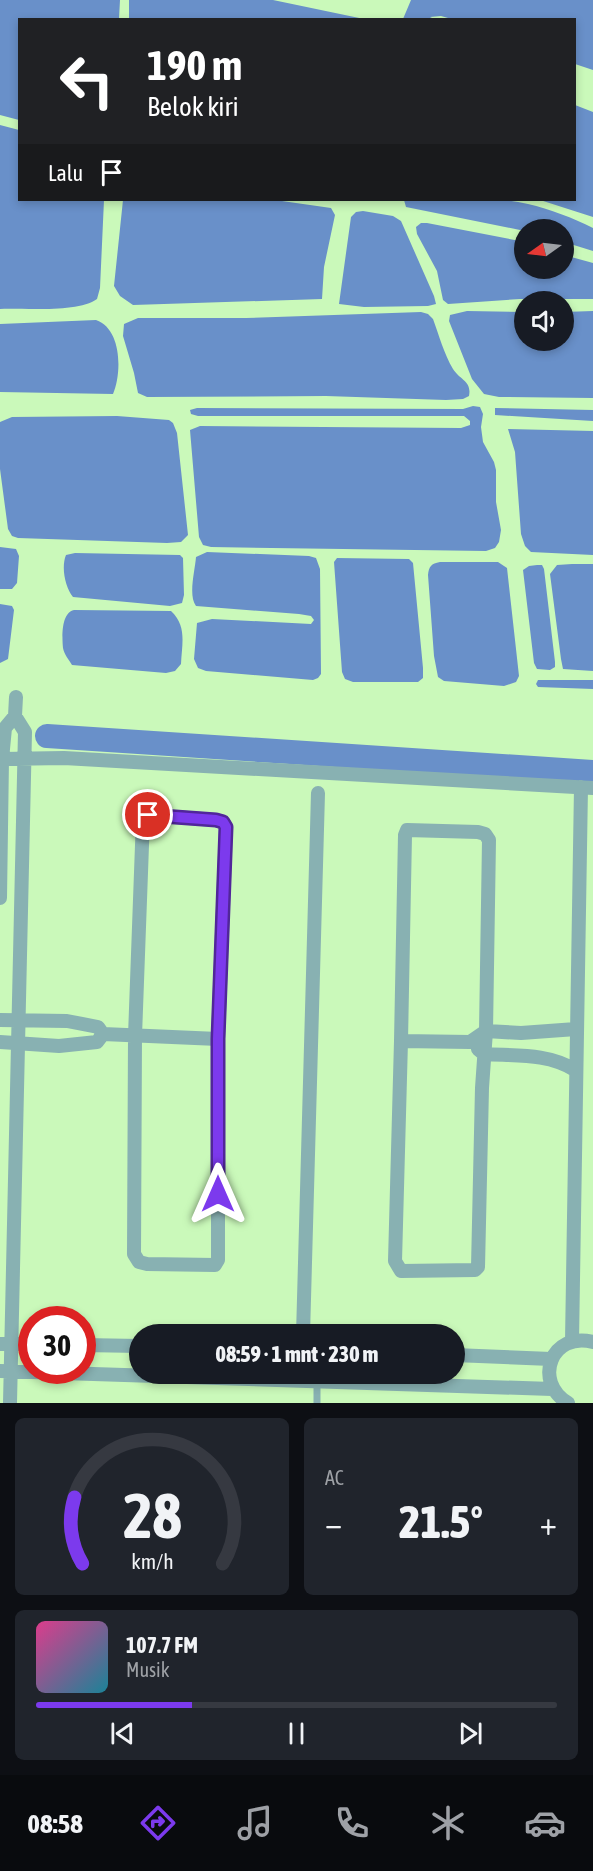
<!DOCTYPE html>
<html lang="id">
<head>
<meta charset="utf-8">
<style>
	:root { --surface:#171b24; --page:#20242c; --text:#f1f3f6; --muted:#9ea1a6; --line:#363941; --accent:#7c3aed }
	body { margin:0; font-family:"Asap Condensed",sans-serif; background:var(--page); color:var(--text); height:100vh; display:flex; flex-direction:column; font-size:22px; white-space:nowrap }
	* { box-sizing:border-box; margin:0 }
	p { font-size:20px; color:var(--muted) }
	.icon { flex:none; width:33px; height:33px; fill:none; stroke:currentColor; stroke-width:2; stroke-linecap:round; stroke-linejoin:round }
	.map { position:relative; height:1403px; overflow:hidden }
	.details { display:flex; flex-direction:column; gap:15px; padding:15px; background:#0d0f14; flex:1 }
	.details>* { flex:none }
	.banner { position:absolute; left:18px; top:18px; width:558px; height:183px; border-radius:0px; box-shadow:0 3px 9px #0003; background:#202124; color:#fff; overflow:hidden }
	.needle { width:39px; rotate:256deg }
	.fabs { position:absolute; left:514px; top:219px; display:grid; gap:12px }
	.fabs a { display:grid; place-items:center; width:60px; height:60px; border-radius:50%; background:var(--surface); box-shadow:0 3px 9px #0003; font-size:30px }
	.speed { position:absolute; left:18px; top:1306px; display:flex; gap:12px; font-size:30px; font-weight:700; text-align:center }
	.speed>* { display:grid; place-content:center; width:78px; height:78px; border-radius:50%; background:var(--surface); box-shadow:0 3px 9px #0003; line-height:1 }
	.speed .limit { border:9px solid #d22; background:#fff; color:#111 }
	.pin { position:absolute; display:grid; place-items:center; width:51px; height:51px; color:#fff; margin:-26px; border:3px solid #fff; border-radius:50%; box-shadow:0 2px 6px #0007 }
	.me { position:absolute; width:66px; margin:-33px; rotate:0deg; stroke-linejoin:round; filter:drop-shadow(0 0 4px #0008) }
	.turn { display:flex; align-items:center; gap:21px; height:126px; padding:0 30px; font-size:27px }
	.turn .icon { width:78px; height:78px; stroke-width:2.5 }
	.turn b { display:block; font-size:42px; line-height:51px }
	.then { display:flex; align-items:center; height:57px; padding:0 30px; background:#0003; gap:12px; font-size:22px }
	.big { font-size:45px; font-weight:800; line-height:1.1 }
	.details .card { flex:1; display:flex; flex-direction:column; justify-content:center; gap:9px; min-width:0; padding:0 21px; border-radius:9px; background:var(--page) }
	.details .dial { align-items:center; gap:0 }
	.dial svg { height:156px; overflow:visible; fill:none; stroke:var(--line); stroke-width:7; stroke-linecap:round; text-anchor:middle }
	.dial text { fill:var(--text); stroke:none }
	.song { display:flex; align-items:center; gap:18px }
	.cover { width:72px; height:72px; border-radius:9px; background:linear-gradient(135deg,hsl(330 70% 55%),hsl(190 70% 35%)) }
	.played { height:6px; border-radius:3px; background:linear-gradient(90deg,var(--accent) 30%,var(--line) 30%) }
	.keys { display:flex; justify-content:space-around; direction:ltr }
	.heat { display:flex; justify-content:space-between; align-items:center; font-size:33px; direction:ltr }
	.details .tiles { flex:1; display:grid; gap:15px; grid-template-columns:1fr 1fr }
	.card:last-child { grid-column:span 2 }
	.trip { position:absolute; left:129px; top:1324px; width:336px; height:60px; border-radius:30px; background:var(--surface); box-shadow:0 3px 9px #0003; font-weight:800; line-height:60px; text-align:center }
	.tabs { display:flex; height:96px; justify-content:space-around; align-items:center; background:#090b0e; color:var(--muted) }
	.tabs .icon { width:42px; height:42px }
	.tabs .selected { color:var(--accent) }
	.tabs b { font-size:27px; color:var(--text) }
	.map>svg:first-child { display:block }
	.water { fill:#6990c9 }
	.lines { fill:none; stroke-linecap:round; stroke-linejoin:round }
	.river { stroke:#6990c9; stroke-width:24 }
	.service { stroke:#88b1b2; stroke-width:7 }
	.minor { stroke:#88b1b2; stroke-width:14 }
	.route-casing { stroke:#51269a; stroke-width:15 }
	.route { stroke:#7c3aed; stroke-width:10 }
</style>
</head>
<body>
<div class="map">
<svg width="593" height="1403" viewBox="0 0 593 1403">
	<rect width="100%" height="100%" fill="#caf9ba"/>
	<path class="water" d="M 0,0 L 120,0 L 119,19 L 20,20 L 19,120 L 0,115 Z
		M 129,0 L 273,0 L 364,19 L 129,19 Z
		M 411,0 L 593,0 L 593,70 L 575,64 L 574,20 L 455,20 L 441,16 L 430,17 L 434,19 L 403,19 Z
		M 575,105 L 593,112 L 593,217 L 540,200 L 574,200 Z
		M 0,125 L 19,130 L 20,200 L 104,200 L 100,288 L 97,299 C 78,313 25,308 0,309 Z
		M 123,200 L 275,200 L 331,208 L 335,215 L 324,267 L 322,299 L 133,305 L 120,296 L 114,286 Z
		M 404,200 C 443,199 490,195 528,204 C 550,209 573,218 593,228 L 593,251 L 564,242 L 564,230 L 525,231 L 406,207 Z
		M 363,211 L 393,216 L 401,221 L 434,296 L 436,304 L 428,306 L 364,307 L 339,304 L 351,217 L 356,212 Z
		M 421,223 L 427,223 L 525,242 L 525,268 L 564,268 L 564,255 L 593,263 L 593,299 L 520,299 L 448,304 L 443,300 L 437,271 L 417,234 L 416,227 Z
		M 467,311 L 525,312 L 525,340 L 564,340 L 564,312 L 593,311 L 593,398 L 499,397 L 484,394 L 472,379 L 449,321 L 450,315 Z
		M 421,312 L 428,314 L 433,319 C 439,335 444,354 453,369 C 460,380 472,381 469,396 L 463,399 L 446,400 L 326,396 L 147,397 L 138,393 L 134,373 L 123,336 L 124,324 L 138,318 L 246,318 Z
		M 96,320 C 122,329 122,373 113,394 L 0,392 L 0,324 Z
		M 473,406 L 480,407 L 483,414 L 481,427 L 483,442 L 494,462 L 496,470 L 496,502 L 501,530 L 499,542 L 495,548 L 486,551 L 211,547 L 203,545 L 199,537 L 190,430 L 200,426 L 461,428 L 470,425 L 470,421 L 464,416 L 198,416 L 191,414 L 190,410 L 197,408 L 463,409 Z
		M 495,408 L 593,410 L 593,421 L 495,415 Z
		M 117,416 L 169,420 L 173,423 L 177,433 L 188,535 L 181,542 L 167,543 L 18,538 L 12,536 L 8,529 L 0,469 L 0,422 L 12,417 Z
		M 508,429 L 593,431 L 593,555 L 531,552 L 525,546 L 521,534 L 515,452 Z
		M 0,547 L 16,549 L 19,556 L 17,583 L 12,589 L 0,589 Z
		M 207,552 L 309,556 L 316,558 L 320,569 L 321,674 L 318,678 L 313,680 L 206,671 L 198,668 L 194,659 L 197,623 L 212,619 L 311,624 L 314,620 L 311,616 L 299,614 L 196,606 C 188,595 195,571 196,557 Z
		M 75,553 L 180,555 L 183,558 L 184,595 L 182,603 L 170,606 L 73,597 C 65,587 61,567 66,555 Z
		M 337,558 L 409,559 L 413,563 L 423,668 L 423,678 L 418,682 L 353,682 L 345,679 L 342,672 L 334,562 Z
		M 440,562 L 498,562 L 507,568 L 519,676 L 516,682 L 504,686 L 444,681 L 438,677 L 434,656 L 428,575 C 429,566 431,564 440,562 Z
		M 572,564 L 593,564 L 593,671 L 563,669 L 561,659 L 550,574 L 557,565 Z
		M 537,565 L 542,565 L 544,569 L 555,662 L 555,667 L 550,670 L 537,669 L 534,663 L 523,570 L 529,566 Z
		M 0,604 L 12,606 L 14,610 L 8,659 L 0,663 Z
		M 74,610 L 171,611 C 187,626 182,643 181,664 L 175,671 L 166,673 L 72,665 C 69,660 64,654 63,648 C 62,637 61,613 74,610 Z
		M 538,680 L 593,680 L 593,689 L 538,687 L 536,684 Z"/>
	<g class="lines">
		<path class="river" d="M 47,736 L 593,772"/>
		<path class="service" d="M 317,1403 L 317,1382"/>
		<path class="minor" d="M 2,759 L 64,758 L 593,788
			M 148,815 L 216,820 L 223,822 L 226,827 L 218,1039 L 218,1260 L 215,1265 L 147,1264 L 139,1262 L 134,1254 L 135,1036 L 143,818 Z
			M 407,830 L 478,832 L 485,834 L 489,840 L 486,1031 L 482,1088 L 478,1267 L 475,1270 L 401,1271 L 395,1261 L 401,1041 L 405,835 Z
			M 0,898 L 2,759 L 5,728 L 15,716
			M 0,1020 L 67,1021 L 98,1027 L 103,1034 L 218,1039
			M 401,1041 L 470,1042 L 486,1031 L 521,1033 L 576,1029
			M 0,1042 L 59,1046 L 97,1042 L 103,1034
			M 478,1049 L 484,1054 C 516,1056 548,1053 575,1070
			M 303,1335 L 318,793
			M 572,1341 L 581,787
			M 0,1344 L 32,1344
			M 82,1345 L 140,1346
			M 454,1355 L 551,1359
			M 0,1371 L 552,1389
			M 10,1403 L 25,732 L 15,716 L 16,697
			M 568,1403 C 532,1381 552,1331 593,1342"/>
	</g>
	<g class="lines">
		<defs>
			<path id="route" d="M 148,815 L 216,820 L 223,822 L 226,827 L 218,1039 L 218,1194"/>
		</defs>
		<use href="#route" class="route-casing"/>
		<use href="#route" class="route"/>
	</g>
</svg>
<div class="fabs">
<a><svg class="needle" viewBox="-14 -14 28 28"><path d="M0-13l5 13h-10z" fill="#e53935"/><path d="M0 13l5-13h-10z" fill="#9ea1a6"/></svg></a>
<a><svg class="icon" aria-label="sound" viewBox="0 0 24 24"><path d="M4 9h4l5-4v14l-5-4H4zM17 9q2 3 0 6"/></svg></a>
</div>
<div class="speed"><div class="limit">30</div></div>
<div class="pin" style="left:148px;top:815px;background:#d93025"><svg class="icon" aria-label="arrive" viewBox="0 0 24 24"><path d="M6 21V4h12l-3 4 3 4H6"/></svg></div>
<svg class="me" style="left:218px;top:1194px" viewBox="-20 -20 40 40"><path d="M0-17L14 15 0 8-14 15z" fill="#7c3aed" stroke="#fff" stroke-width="4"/></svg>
<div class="trip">08:59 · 1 mnt · 230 m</div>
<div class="banner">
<div class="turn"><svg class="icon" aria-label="left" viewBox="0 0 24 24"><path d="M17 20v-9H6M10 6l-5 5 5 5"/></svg><div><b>190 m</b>Belok kiri</div></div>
<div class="then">Lalu<svg class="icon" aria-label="arrive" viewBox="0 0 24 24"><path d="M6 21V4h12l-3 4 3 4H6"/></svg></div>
</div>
</div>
<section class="details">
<div class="tiles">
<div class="card dial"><svg viewBox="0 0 100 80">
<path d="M14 69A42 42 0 1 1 86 69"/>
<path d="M14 69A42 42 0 0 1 10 35" stroke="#7c3aed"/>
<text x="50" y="56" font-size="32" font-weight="700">28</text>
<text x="50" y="72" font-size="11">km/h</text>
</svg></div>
<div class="card"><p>AC</p>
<div class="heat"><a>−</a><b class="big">21.5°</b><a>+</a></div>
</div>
<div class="card">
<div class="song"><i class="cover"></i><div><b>107.7 FM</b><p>Musik</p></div></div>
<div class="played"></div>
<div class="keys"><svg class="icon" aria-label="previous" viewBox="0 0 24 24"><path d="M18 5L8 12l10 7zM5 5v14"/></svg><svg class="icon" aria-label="pause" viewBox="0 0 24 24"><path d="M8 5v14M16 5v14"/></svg><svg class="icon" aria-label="next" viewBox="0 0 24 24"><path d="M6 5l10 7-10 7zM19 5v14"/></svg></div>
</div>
</div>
</section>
<nav class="tabs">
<b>08:58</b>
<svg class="icon selected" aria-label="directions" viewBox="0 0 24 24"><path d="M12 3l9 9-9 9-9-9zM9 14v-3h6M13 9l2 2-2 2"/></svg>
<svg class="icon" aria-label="music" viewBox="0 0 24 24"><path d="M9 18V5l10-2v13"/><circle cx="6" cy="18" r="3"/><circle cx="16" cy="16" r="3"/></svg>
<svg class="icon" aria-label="phone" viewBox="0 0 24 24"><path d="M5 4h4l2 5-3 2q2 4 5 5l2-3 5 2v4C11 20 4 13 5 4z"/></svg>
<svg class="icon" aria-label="climate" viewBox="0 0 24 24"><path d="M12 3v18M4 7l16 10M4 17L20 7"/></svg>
<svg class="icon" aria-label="car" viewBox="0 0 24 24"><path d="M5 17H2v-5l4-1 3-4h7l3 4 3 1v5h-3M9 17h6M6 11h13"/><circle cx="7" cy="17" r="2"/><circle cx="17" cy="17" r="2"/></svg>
</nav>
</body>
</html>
